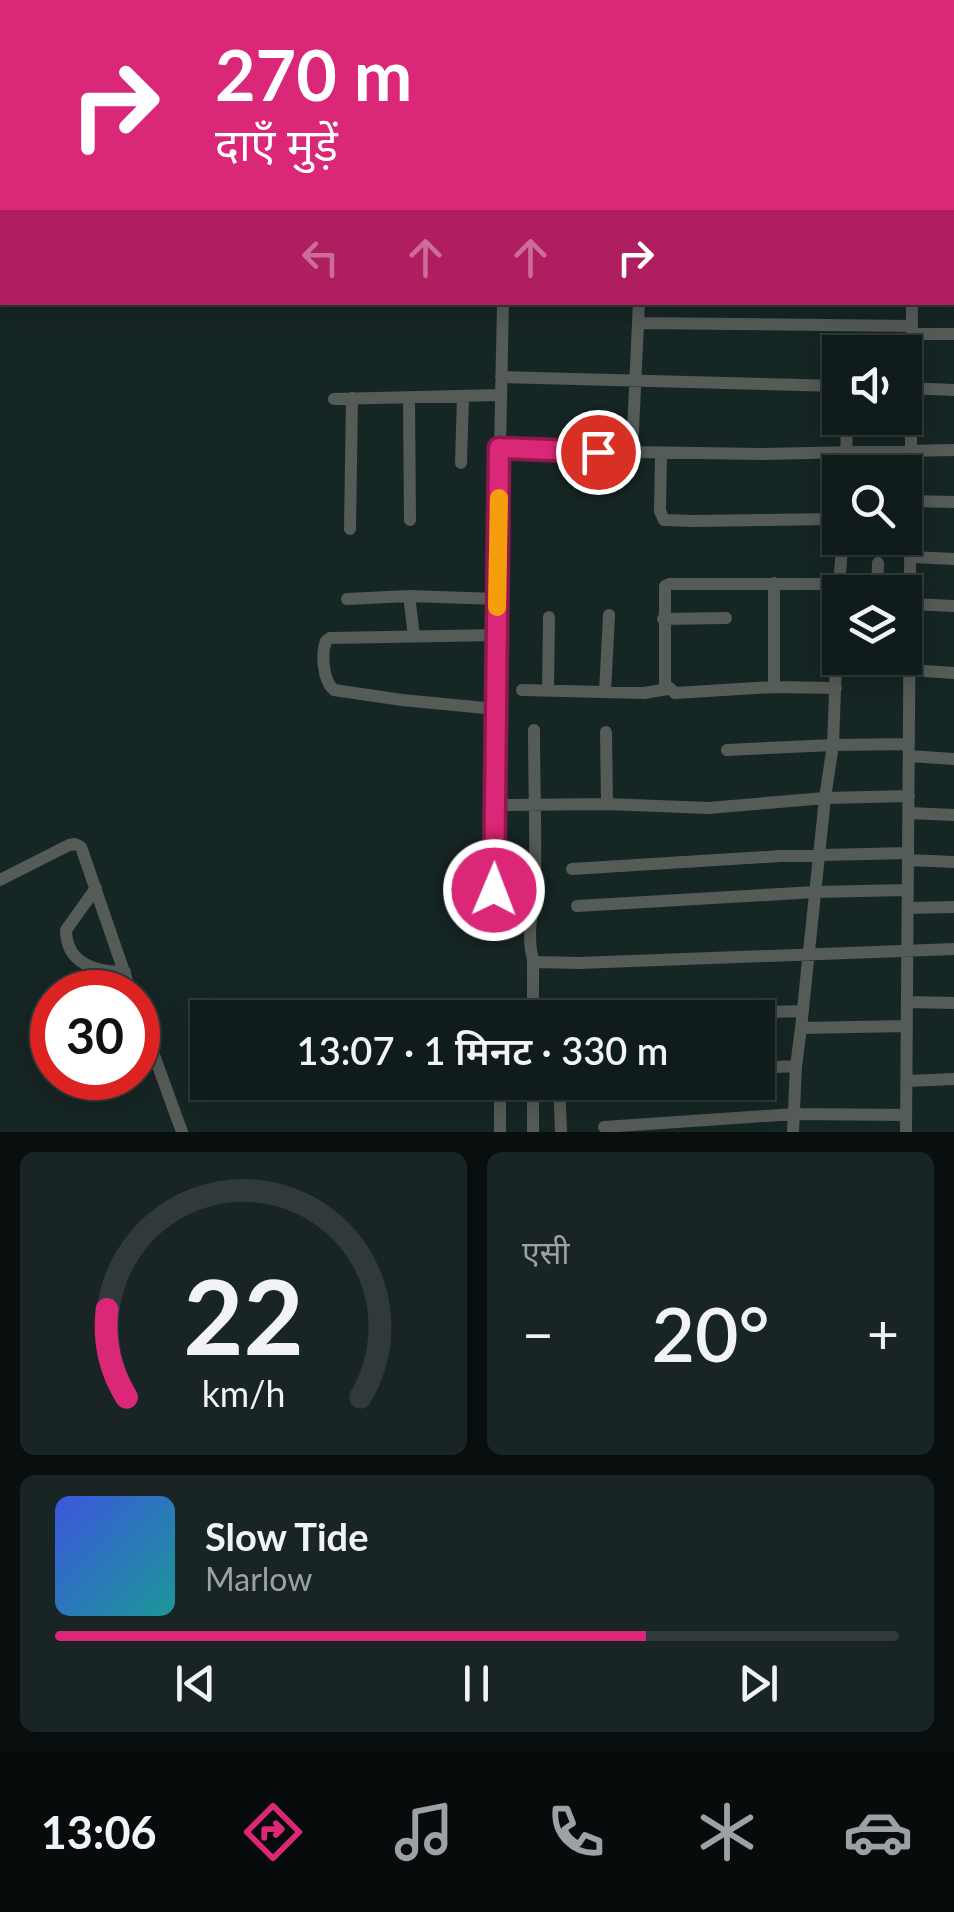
<!DOCTYPE html>
<html lang="hi">
<head>
<meta charset="utf-8">
<style>
	:root { --surface:#101c1b; --page:#192524; --text:#f1f3f6; --muted:#9ca1a3; --line:#303a3a; --accent:#db2777 }
	body { margin:0; font-family:Lato,"Noto Sans Devanagari",sans-serif; background:var(--page); color:var(--text); height:100vh; display:flex; flex-direction:column; font-size:38px; white-space:nowrap }
	* { box-sizing:border-box; margin:0 }
	p { font-size:32px; color:var(--muted) }
	.icon { flex:none; width:55px; height:55px; fill:none; stroke:currentColor; stroke-width:2; stroke-linecap:round; stroke-linejoin:round }
	.map { position:relative; height:1132px; overflow:hidden }
	.panel { display:flex; flex-direction:column; gap:20px; padding:20px; background:#090f0f; flex:1 }
	.panel>* { flex:none }
	.hud { position:absolute; left:0px; top:0px; width:955px; height:305px; box-shadow:0 5px 25px #0003,0 0 0 2px var(--line); background:#db2777; color:#fff; overflow:hidden }
	.buttons { position:absolute; left:822px; top:335px; display:grid; gap:20px }
	.buttons a { display:grid; place-items:center; width:100px; height:100px; border-radius:0px; background:var(--surface); box-shadow:0 5px 25px #0003,0 0 0 2px var(--line); font-size:50px }
	.speed { position:absolute; left:30px; top:970px; display:flex; gap:20px; font-size:50px; font-weight:700; text-align:center }
	.speed>* { display:grid; place-content:center; width:130px; height:130px; border-radius:50%; background:var(--surface); box-shadow:0 5px 25px #0003,0 0 0 2px var(--line); line-height:1 }
	.speed .limit { border:15px solid #d22; background:#fff; color:#111 }
	.pin { position:absolute; display:grid; place-items:center; width:85px; height:85px; color:#fff; margin:-42px; border:5px solid #fff; border-radius:50%; box-shadow:0 2px 10px #0007 }
	.me { position:absolute; width:110px; margin:-55px; rotate:1deg; stroke-linejoin:round; filter:drop-shadow(0 0 8px #0008) }
	.turn { display:flex; align-items:center; gap:35px; height:210px; padding:0 50px; font-size:45px }
	.turn .icon { width:130px; height:130px; stroke-width:2.5 }
	.turn b { display:block; font-size:70px; line-height:85px }
	.lanes { display:flex; align-items:center; height:95px; padding:0 50px; background:#0003; justify-content:center; gap:50px; direction:ltr }
	.lanes .off { opacity:.35 }
	.big { font-size:75px; font-weight:600; line-height:1.1 }
	.panel .card { flex:1; display:flex; flex-direction:column; justify-content:center; gap:15px; min-width:0; padding:0 35px; border-radius:15px; background:var(--page) }
	.panel .dial { align-items:center; gap:0 }
	.dial svg { height:260px; overflow:visible; fill:none; stroke:var(--line); stroke-width:7; stroke-linecap:round; text-anchor:middle }
	.dial text { fill:var(--text); stroke:none }
	.song { display:flex; align-items:center; gap:30px }
	.cover { width:120px; height:120px; border-radius:15px; background:linear-gradient(135deg,hsl(230 70% 55%),hsl(180 70% 35%)) }
	.played { height:10px; border-radius:5px; background:linear-gradient(90deg,var(--accent) 70%,var(--line) 70%) }
	.keys { display:flex; justify-content:space-around; direction:ltr }
	.heat { display:flex; justify-content:space-between; align-items:center; font-size:55px; direction:ltr }
	.panel .tiles { flex:1; display:grid; gap:20px; grid-template-columns:1fr 1fr }
	.card:last-child { grid-column:span 2 }
	.trip { position:absolute; left:190px; top:1000px; width:585px; height:100px; border-radius:0px; background:var(--surface); box-shadow:0 5px 25px #0003,0 0 0 2px var(--line); font-weight:600; line-height:100px; text-align:center }
	.menu { display:flex; height:160px; justify-content:space-around; align-items:center; background:#060b0b; color:var(--muted) }
	.menu .icon { width:70px; height:70px }
	.menu .selected { color:var(--accent) }
	.menu b { font-size:45px; color:var(--text) }
	.map>svg:first-child { display:block }
	.built { fill:#17302d }
	.lines { fill:none; stroke-linecap:round; stroke-linejoin:round }
	.minor { stroke:#555b57; stroke-width:12 }
	.route-casing { stroke:#8e194d; stroke-width:25 }
	.route { stroke:#db2777; stroke-width:18 }
	.slow { stroke:#f59e0b; stroke-width:18 }
</style>
</head>
<body>
<div class="map">
<svg width="954" height="1132" viewBox="0 0 954 1132">
	<rect width="100%" height="100%" fill="#162624"/>
	<path class="built" d="M 0,0 L 539,0 L 537,2 L 2,2 L 2,254 L 0,254 Z"/>
	<g class="lines">
		<path class="minor" d="M 799,0 L 805,2
			M 862,2 L 862,0
			M 914,2 L 914,0
			M 0,3 L 2,3
			M 952,14 L 954,14
			M 952,144 L 954,144
			M 0,269 L 2,270
			M 952,283 L 954,283
			M 639,302 L 632,452 L 762,454 L 954,450
			M 639,323 L 912,326
			M 912,334 L 954,334
			M 501,377 L 840,386
			M 907,388 L 954,390
			M 409,398 L 410,520
			M 334,399 L 500,395
			M 499,449 L 632,452
			M 661,454 L 660,511 L 664,520 L 693,521 L 840,519
			M 461,463 L 463,397
			M 846,472 L 847,418
			M 912,501 L 954,502
			M 350,529 L 352,398
			M 843,538 L 839,584 L 833,745 L 909,744
			M 912,557 L 954,559
			M 774,583 L 774,687 L 836,688
			M 877,592 L 878,563
			M 409,596 L 414,636
			M 347,599 L 409,596 L 497,599 L 503,302
			M 911,604 L 954,606
			M 663,619 L 726,618
			M 910,670 L 954,673
			M 774,687 L 675,693 L 665,684 L 665,586 L 669,584 L 839,584
			M 522,690 L 644,693 L 668,689
			M 548,690 L 549,617
			M 605,692 L 609,615
			M 496,709 L 402,700 L 334,690 C 323,681 321,654 326,641 L 330,638 L 498,635
			M 534,730 C 534,779 536,829 535,878 C 534,904 525,938 534,962 L 579,963 L 954,949
			M 606,732 L 607,804
			M 727,750 L 833,745 L 825,798 L 801,1028
			M 909,756 L 954,759
			M 495,805 L 607,804 L 708,808 L 825,798 L 909,796
			M 909,813 L 954,815
			M 908,860 L 954,862
			M 572,869 L 781,856 L 908,853
			M 0,880 L 69,845 L 75,844 L 81,847 L 131,992
			M 96,888 L 66,930 C 66,964 96,972 125,972
			M 495,891 L 497,599
			M 577,906 L 815,892 L 908,890
			M 908,908 L 954,907
			M 533,961 L 533,1018
			M 907,1002 L 954,1003
			M 500,1006 L 500,1018
			M 138,1011 L 182,1132
			M 590,1018 L 803,1011
			M 758,1068 L 796,1066 L 801,1028 L 907,1026
			M 907,1081 L 954,1079
			M 500,1082 L 500,1132
			M 533,1082 L 533,1132
			M 559,1082 L 561,1132
			M 604,1127 L 795,1114 L 906,1115
			M 793,1132 L 796,1066
			M 906,1132 L 912,302"/>
	</g>
	<g class="lines">
		<defs>
			<path id="route" d="M 494,890 L 499,448 L 598,452"/>
		</defs>
		<use href="#route" class="route-casing"/>
		<use href="#route" class="route"/>
		<path class="slow" d="M 497,607 L 499,498"/>
	</g>
</svg>
<div class="buttons">
<a><svg class="icon" aria-label="sound" viewBox="0 0 24 24"><path d="M4 9h4l5-4v14l-5-4H4zM17 9q2 3 0 6"/></svg></a>
<a><svg class="icon" aria-label="search" viewBox="0 0 24 24"><circle cx="10" cy="10" r="6"/><path d="M15 15l6 6"/></svg></a>
<a><svg class="icon" aria-label="layers" viewBox="0 0 24 24"><path d="M12 4l9 5-9 5-9-5zM3 14l9 5 9-5"/></svg></a>
</div>
<div class="speed"><div class="limit">30</div></div>
<div class="pin" style="left:598px;top:452px;background:#d93025"><svg class="icon" aria-label="arrive" viewBox="0 0 24 24"><path d="M6 21V4h12l-3 4 3 4H6"/></svg></div>
<svg class="me" style="left:494px;top:890px" viewBox="-20 -20 40 40"><circle r="17" fill="#db2777" stroke="#fff" stroke-width="3"/><path d="M0-11L8 9 0 5-8 9z" fill="#fff"/></svg>
<div class="trip">13:07 · 1 मिनट · 330 m</div>
<div class="hud">
<div class="turn"><svg class="icon" aria-label="right" viewBox="0 0 24 24"><path d="M7 20v-9h11M14 6l5 5-5 5"/></svg><div><b>270 m</b>दाएँ मुड़ें</div></div>
<div class="lanes"><svg class="icon off" aria-label="left" viewBox="0 0 24 24"><path d="M17 20v-9H6M10 6l-5 5 5 5"/></svg><svg class="icon off" aria-label="ahead" viewBox="0 0 24 24"><path d="M12 20V5M6 11l6-6 6 6"/></svg><svg class="icon off" aria-label="ahead" viewBox="0 0 24 24"><path d="M12 20V5M6 11l6-6 6 6"/></svg><svg class="icon" aria-label="right" viewBox="0 0 24 24"><path d="M7 20v-9h11M14 6l5 5-5 5"/></svg></div>
</div>
</div>
<section class="panel">
<div class="tiles">
<div class="card dial"><svg viewBox="0 0 100 80">
<path d="M14 69A42 42 0 1 1 86 69"/>
<path d="M14 69A42 42 0 0 1 8 42" stroke="#db2777"/>
<text x="50" y="56" font-size="32" font-weight="700">22</text>
<text x="50" y="72" font-size="11">km/h</text>
</svg></div>
<div class="card"><p>एसी</p>
<div class="heat"><a>−</a><b class="big">20°</b><a>+</a></div>
</div>
<div class="card">
<div class="song"><i class="cover"></i><div><b>Slow Tide</b><p>Marlow</p></div></div>
<div class="played"></div>
<div class="keys"><svg class="icon" aria-label="previous" viewBox="0 0 24 24"><path d="M18 5L8 12l10 7zM5 5v14"/></svg><svg class="icon" aria-label="pause" viewBox="0 0 24 24"><path d="M8 5v14M16 5v14"/></svg><svg class="icon" aria-label="next" viewBox="0 0 24 24"><path d="M6 5l10 7-10 7zM19 5v14"/></svg></div>
</div>
</div>
</section>
<nav class="menu">
<b>13:06</b>
<svg class="icon selected" aria-label="directions" viewBox="0 0 24 24"><path d="M12 3l9 9-9 9-9-9zM9 14v-3h6M13 9l2 2-2 2"/></svg>
<svg class="icon" aria-label="music" viewBox="0 0 24 24"><path d="M9 18V5l10-2v13"/><circle cx="6" cy="18" r="3"/><circle cx="16" cy="16" r="3"/></svg>
<svg class="icon" aria-label="phone" viewBox="0 0 24 24"><path d="M5 4h4l2 5-3 2q2 4 5 5l2-3 5 2v4C11 20 4 13 5 4z"/></svg>
<svg class="icon" aria-label="climate" viewBox="0 0 24 24"><path d="M12 3v18M4 7l16 10M4 17L20 7"/></svg>
<svg class="icon" aria-label="car" viewBox="0 0 24 24"><path d="M5 17H2v-5l4-1 3-4h7l3 4 3 1v5h-3M9 17h6M6 11h13"/><circle cx="7" cy="17" r="2"/><circle cx="17" cy="17" r="2"/></svg>
</nav>
</body>
</html>
